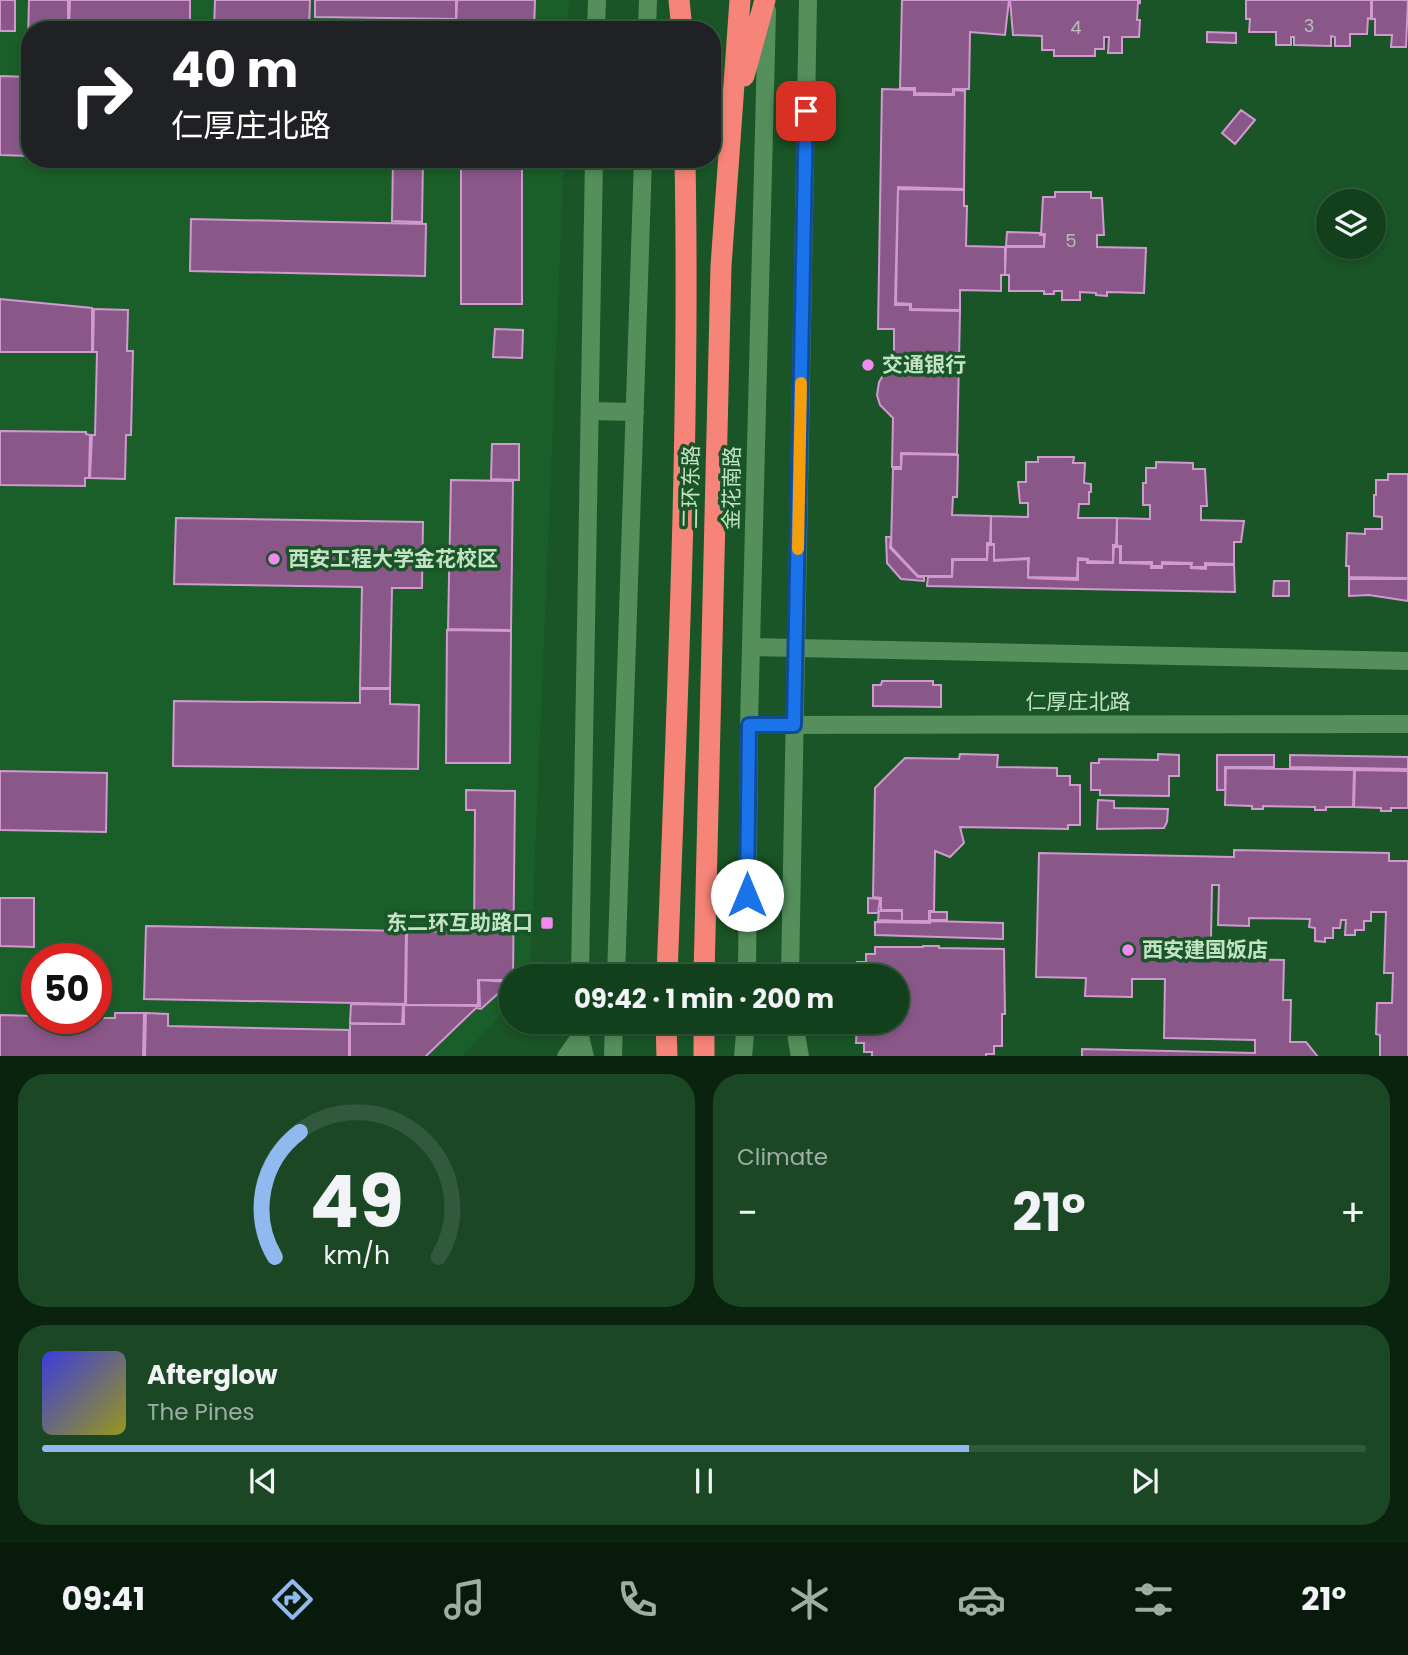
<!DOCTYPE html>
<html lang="en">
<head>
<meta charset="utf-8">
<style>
	:root { --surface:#13401c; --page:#1c4725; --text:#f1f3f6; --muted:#9dafa3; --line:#32593b; --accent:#90b9f0 }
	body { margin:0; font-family:Poppins,"Noto Sans SC",sans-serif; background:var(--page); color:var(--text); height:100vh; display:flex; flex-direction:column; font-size:26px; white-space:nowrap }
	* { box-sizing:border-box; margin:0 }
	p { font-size:23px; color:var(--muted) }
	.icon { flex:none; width:38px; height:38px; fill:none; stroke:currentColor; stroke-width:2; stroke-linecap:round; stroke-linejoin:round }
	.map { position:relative; height:1056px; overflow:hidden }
	.side { display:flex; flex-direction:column; gap:18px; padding:18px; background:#0a230f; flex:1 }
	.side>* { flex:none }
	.top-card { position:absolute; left:21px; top:21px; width:700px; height:147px; border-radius:28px; box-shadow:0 4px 10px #0003,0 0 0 2px var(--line); background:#202124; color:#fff; overflow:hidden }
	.fabs { position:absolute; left:1316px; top:189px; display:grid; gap:14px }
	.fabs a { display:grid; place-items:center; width:70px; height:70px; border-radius:50%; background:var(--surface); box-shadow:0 4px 10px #0003,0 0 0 2px var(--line); font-size:35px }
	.speed { position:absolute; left:21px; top:943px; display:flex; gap:14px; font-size:35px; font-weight:700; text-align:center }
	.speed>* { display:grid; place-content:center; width:91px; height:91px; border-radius:50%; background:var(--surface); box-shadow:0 4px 10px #0003,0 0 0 2px var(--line); line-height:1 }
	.speed .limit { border:10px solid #d22; background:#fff; color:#111 }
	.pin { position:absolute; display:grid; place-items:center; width:60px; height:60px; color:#fff; margin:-30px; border-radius:14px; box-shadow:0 4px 10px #0006 }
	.me { position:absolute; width:77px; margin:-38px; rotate:0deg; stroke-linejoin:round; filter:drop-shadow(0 0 5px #0008) }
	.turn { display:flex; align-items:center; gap:24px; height:147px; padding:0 35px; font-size:32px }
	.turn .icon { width:91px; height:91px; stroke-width:2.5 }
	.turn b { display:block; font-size:49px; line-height:60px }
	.big { font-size:52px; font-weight:700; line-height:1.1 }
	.side .widget { flex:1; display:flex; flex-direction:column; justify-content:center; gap:10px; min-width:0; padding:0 24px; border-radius:28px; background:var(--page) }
	.side .dial { align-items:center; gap:0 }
	.dial svg { height:182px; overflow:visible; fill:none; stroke:var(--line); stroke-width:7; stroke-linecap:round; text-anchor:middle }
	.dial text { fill:var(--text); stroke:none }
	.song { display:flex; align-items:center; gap:21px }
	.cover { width:84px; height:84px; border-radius:10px; background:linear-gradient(135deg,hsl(240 70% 55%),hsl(60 70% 35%)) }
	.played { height:7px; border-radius:4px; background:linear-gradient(90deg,var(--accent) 70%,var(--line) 70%) }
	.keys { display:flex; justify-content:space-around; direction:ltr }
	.heat { display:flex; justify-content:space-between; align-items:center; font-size:38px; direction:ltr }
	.side .tiles { flex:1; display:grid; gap:18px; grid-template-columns:1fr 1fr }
	.widget:last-child { grid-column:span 2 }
	.trip { position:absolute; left:499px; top:964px; width:410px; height:70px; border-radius:35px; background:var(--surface); box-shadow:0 4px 10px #0003,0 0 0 2px var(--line); font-weight:700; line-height:70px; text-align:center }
	.menu { display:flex; height:112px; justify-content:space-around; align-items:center; background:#081a0b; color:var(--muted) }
	.menu .icon { width:49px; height:49px }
	.menu .on { color:var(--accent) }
	.menu b { font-size:32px; color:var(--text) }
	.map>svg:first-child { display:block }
	.built { fill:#1a5f29; fill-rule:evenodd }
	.building { fill:#8a5789; stroke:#d199d0; stroke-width:2 }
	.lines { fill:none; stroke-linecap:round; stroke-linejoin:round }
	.street { stroke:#558f5c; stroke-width:18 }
	.secondary { stroke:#558f5c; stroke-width:18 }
	.highway { stroke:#f78478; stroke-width:21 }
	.route-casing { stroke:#114b97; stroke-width:18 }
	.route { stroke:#1a73e8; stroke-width:12 }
	.slow { stroke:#f59e0b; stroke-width:12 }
	.poi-dot { fill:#f38af2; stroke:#195526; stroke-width:2.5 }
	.labels { text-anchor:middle; stroke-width:7; stroke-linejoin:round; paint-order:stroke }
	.number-label { font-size:18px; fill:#b5bfb7 }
	.poi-label { font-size:21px; font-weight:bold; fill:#c3e2c6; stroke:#195526; text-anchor:start }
	.street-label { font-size:21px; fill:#c3e2c6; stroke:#195526 }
</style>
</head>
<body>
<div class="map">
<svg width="1408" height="1057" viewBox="0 0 1408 1057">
	<rect width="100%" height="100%" fill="#195526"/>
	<path class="built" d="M 0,0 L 569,0 L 568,30 L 30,30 L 30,159 L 564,159 L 530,976 L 511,976 L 511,1004 L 462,1056 L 0,1057 ZM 37,959 L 96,959 L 96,1018 L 37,1018 Z"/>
	<path class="building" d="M 0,0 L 15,0 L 15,31 L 0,31 Z
		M 29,0 L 68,0 L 68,30 L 30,30 L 28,39 Z
		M 70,0 L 190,0 L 190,30 L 69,30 Z
		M 215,0 L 310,0 L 309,30 L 214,30 Z
		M 315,0 L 456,0 L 456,19 L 315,17 Z
		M 457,0 L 535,0 L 534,30 L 456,30 Z
		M 902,0 L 1009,0 L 1005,35 L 970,32 L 969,89 L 953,89 L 953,94 L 915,93 L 915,88 L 900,88 Z
		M 1010,0 L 1140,0 L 1140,3 L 1138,2 L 1137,20 L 1140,20 L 1139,37 L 1122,37 L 1122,53 L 1108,53 L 1109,37 L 1104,37 L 1104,49 L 1095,49 L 1095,56 L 1054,56 L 1054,50 L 1042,50 L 1042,36 L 1013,35 Z
		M 1246,0 L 1371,0 L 1371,19 L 1368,18 L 1367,34 L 1350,34 L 1350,46 L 1335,46 L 1335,37 L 1331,36 L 1331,46 L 1294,45 L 1294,37 L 1291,37 L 1291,45 L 1276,45 L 1276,32 L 1249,32 L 1250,19 L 1246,19 Z
		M 1372,0 L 1408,0 L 1406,47 L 1391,47 L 1392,35 L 1375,35 L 1375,19 L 1372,19 Z
		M 1207,32 L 1236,33 L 1236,43 L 1207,42 Z
		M 0,76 L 30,77 L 30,156 L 0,155 Z
		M 882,89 L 914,90 L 914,95 L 954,95 L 954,90 L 965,91 L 964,189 L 898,187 L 895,305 L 910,305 L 910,310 L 960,311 L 957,454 L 901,453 L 901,467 L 892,467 L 893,418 L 880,405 L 877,395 L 879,382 L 885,372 L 894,367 L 894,329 L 878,329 Z
		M 1241,110 L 1255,120 L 1235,144 L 1222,133 Z
		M 393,159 L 423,159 L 422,222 L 392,221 Z
		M 461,159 L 522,159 L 522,304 L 461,304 Z
		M 898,189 L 964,190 L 964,206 L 967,206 L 966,246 L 1005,247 L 1005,275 L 1001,275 L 1001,291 L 960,290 L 960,310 L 911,309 L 911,304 L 896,303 Z
		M 1055,192 L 1091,192 L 1091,198 L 1102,198 L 1104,235 L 1097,235 L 1097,247 L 1146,248 L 1144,293 L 1107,292 L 1107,296 L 1096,295 L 1096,293 L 1080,292 L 1080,300 L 1062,300 L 1062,291 L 1054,291 L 1054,294 L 1044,294 L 1044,291 L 1009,291 L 1009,275 L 1005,275 L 1006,247 L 1044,247 L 1045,234 L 1041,234 L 1043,197 L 1055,197 Z
		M 191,219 L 426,224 L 425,276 L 190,271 Z
		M 1007,232 L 1040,233 L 1040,235 L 1044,235 L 1044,246 L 1006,246 Z
		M 0,299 L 92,308 L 92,352 L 0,352 Z
		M 94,309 L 128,310 L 127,351 L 133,351 L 131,435 L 126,435 L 125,479 L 90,478 L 92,435 L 95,435 L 97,352 L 93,352 Z
		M 495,329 L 523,330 L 522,358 L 493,357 Z
		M 0,431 L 86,432 L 86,434 L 90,435 L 89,478 L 85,478 L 85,486 L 0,485 Z
		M 492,444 L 519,444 L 519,480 L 491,479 Z
		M 902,454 L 958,455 L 957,497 L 953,497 L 952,515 L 991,516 L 990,543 L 987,543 L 987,559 L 952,559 L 952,576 L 918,576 L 891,547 L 893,469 L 901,469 Z
		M 1038,457 L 1074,457 L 1073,463 L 1085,463 L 1084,483 L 1091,484 L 1091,492 L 1089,492 L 1089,504 L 1079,504 L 1078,518 L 1117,518 L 1116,545 L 1113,545 L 1113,562 L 1088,561 L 1088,559 L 1078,558 L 1077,578 L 1028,577 L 1029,558 L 994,560 L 994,544 L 991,544 L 991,516 L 1028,517 L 1028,503 L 1020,503 L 1018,482 L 1026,482 L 1026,462 L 1038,462 Z
		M 1156,462 L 1193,463 L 1193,469 L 1205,469 L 1207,506 L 1201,506 L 1201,520 L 1244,521 L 1241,542 L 1234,542 L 1234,564 L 1205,563 L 1205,567 L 1191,567 L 1192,563 L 1162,562 L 1162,566 L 1152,566 L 1152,562 L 1121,562 L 1121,546 L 1117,546 L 1117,518 L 1150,519 L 1150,505 L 1143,505 L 1143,483 L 1146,483 L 1146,468 L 1156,468 Z
		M 1388,474 L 1408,474 L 1408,578 L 1349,577 L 1349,566 L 1346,566 L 1347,533 L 1365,534 L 1365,529 L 1382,529 L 1382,517 L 1374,516 L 1374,495 L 1376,495 L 1376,480 L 1388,480 Z
		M 451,480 L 513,481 L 511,630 L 448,629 Z
		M 176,518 L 423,522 L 422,588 L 392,588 L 390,688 L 360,688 L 362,587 L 174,584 Z
		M 886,537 L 891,537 L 890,548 L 918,577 L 924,577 L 924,581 L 901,579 L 887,563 Z
		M 988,545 L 994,545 L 994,561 L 1028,559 L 1028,578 L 1078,580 L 1078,560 L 1087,560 L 1087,563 L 1113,563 L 1114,547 L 1120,547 L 1120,563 L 1151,564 L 1151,568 L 1162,568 L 1162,564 L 1191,564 L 1191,568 L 1206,569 L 1206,565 L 1234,565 L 1235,592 L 927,586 L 928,577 L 952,577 L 953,560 L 987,560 Z
		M 1349,579 L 1408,579 L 1408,601 L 1369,595 L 1349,596 Z
		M 1274,581 L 1289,581 L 1289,596 L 1273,596 Z
		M 447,630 L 511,631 L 510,763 L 446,763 Z
		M 882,681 L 933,681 L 933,685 L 941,685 L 941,707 L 873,706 L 873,685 L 881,685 Z
		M 360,689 L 390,689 L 390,704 L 419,705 L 418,769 L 173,766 L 174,701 L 360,703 Z
		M 960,754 L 998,755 L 997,767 L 1057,768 L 1057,776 L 1070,776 L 1070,785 L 1080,785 L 1080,825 L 1068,825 L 1068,829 L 960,827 L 964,843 L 950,857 L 935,851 L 934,911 L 929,911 L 929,921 L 902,921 L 902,910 L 881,910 L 881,898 L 873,897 L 875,788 L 905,758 L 959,759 Z
		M 1158,754 L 1179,755 L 1179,776 L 1169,776 L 1169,796 L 1100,795 L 1100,790 L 1091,790 L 1091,763 L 1099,763 L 1099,759 L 1158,760 Z
		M 1217,755 L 1274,755 L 1274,767 L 1225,767 L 1225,790 L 1217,790 Z
		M 1290,755 L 1408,757 L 1408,769 L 1290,767 Z
		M 1226,768 L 1354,770 L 1353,807 L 1326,807 L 1326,810 L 1315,810 L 1315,807 L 1263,806 L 1263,809 L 1252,809 L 1252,806 L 1225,805 Z
		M 1355,770 L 1408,771 L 1408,808 L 1391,808 L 1391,811 L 1381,811 L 1381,808 L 1354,807 Z
		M 0,771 L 107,773 L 106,832 L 0,830 Z
		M 466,790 L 515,791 L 513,976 L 511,976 L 511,980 L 478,980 L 478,1005 L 406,1005 L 407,931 L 474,932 L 475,810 L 466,810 Z
		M 1098,800 L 1114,801 L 1114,808 L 1168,809 L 1167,822 L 1164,828 L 1097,829 Z
		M 1234,850 L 1389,853 L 1389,861 L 1408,861 L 1408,1057 L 1380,1057 L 1380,1035 L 1376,1034 L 1377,1003 L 1392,1003 L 1393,973 L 1384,973 L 1386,912 L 1371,912 L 1371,921 L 1364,921 L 1364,930 L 1355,930 L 1355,935 L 1345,935 L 1346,920 L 1341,920 L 1340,928 L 1333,928 L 1333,938 L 1325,938 L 1325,942 L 1315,941 L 1315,928 L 1309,927 L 1310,919 L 1249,918 L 1249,926 L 1218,925 L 1219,885 L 1212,885 L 1211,938 L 1220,939 L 1220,959 L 1284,960 L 1283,1000 L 1291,1000 L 1290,1042 L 1306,1042 L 1318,1057 L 1082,1057 L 1082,1049 L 1255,1053 L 1255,1040 L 1164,1038 L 1165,979 L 1132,979 L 1132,997 L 1085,996 L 1086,978 L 1036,977 L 1039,853 L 1234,857 Z
		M 0,898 L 34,898 L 34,947 L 0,946 Z
		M 868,898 L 880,899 L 878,913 L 868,913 Z
		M 879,911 L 902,911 L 902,921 L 878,920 Z
		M 930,912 L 947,912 L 947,920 L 930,920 Z
		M 930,921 L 1003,923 L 1003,939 L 875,935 L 875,922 L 930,923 Z
		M 146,926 L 406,931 L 405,1004 L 144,999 Z
		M 923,946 L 939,946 L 939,948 L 1004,949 L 1005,1014 L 1002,1014 L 1002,1046 L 994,1046 L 994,1054 L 986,1054 L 986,1057 L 872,1057 L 872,1052 L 864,1052 L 864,1043 L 856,1043 L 857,1022 L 896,1022 L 896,976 L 857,976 L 857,962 L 866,962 L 866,954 L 875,954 L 875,947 L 923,947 Z
		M 479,980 L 511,982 L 481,1009 L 476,1008 L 425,1057 L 350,1057 L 350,1024 L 404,1024 L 404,1005 L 480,1006 Z
		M 351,1004 L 403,1005 L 402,1024 L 350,1023 Z
		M 115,1013 L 144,1013 L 143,1057 L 0,1057 L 0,1015 L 37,1016 L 37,1018 L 115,1018 Z
		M 146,1013 L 168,1014 L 168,1026 L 349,1030 L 349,1057 L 145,1057 Z"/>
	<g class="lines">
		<path class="street" d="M 596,30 L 597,0
			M 580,976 L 594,159
			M 790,976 L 808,0
			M 579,1022 L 579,1032 L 585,1057
			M 794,1022 L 800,1057
			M 566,1057 L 580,1037"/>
		<path class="secondary" d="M 647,30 L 648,0
			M 590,411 L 635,412
			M 751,647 L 1408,661
			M 749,725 L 1408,724
			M 616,976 L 643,159
			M 747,976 L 749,725 L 767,11
			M 613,1057 L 614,1022
			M 743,1057 L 746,1022"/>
		<path class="highway" d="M 679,0 L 682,30
			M 744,76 L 765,0
			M 667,976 C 677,704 690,432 685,159
			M 704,976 L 721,266 L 740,0
			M 666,1022 L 667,1057
			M 704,1057 L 704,1022"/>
	</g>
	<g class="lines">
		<defs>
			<path id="route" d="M 747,895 L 749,725 L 794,725 L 806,111"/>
		</defs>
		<use href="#route" class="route-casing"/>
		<use href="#route" class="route"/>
		<path class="slow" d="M 798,549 L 801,383"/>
	</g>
	<g class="poi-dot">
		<circle cx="868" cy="365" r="7"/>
		<circle cx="274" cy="559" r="7"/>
		<rect x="540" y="916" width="14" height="14" rx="3.5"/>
		<circle cx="1128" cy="950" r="7"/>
	</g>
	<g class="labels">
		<g class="number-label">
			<text x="1309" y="32">3</text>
			<text x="1076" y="34">4</text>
			<text x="1071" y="247">5</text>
		</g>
		<g class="poi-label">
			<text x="882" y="372">交通银行</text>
			<text x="288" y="566">西安工程大学金花校区</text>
			<text x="533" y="930" text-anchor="end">东二环互助路口</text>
			<text x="1142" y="957">西安建国饭店</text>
		</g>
		<g class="street-label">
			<text transform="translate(691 487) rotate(-89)" y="7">二环东路</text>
			<text transform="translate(732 488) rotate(-89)" y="7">金花南路</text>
			<text x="1078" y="709">仁厚庄北路</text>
		</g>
	</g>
</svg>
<div class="fabs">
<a><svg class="icon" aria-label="layers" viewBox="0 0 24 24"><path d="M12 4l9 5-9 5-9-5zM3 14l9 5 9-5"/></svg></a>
</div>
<div class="speed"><div class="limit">50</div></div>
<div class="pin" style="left:806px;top:111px;background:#d93025"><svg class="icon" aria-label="arrive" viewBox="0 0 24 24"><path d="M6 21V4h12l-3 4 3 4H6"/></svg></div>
<svg class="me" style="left:747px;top:895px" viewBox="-20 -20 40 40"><circle r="19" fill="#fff"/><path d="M0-13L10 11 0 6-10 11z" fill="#1a73e8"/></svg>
<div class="trip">09:42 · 1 min · 200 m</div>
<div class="top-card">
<div class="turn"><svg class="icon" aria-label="right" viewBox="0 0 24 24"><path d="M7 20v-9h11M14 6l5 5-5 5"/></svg><div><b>40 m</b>仁厚庄北路</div></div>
</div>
</div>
<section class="side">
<div class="tiles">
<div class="widget dial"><svg viewBox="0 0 100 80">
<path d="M14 69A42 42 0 1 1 86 69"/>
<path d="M14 69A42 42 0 0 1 25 14" stroke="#90b9f0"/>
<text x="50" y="56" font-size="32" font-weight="700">49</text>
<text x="50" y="72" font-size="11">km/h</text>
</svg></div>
<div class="widget"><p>Climate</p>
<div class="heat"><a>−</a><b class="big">21°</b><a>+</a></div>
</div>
<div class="widget">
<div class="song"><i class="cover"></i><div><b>Afterglow</b><p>The Pines</p></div></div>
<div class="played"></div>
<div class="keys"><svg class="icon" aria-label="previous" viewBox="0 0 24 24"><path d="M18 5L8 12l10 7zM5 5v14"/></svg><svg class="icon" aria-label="pause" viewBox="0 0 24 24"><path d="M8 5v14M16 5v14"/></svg><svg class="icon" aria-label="next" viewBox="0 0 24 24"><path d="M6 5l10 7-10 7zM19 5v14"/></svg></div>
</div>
</div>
</section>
<nav class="menu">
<b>09:41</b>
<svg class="icon on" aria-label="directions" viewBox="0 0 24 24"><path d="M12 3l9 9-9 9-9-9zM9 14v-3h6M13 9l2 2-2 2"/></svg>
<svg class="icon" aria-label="music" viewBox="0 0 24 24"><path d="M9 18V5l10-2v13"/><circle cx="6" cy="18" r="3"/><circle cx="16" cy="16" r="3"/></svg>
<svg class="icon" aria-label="phone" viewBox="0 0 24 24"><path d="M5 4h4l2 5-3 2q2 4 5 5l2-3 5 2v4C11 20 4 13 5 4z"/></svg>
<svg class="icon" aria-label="climate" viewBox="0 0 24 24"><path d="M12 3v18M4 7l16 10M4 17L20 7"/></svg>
<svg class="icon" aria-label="car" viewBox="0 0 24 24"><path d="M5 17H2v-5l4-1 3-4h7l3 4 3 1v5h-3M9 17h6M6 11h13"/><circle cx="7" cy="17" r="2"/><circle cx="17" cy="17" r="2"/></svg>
<svg class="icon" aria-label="filters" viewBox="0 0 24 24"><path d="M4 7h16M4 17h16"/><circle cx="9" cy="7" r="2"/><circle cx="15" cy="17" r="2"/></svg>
<b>21°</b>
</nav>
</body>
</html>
